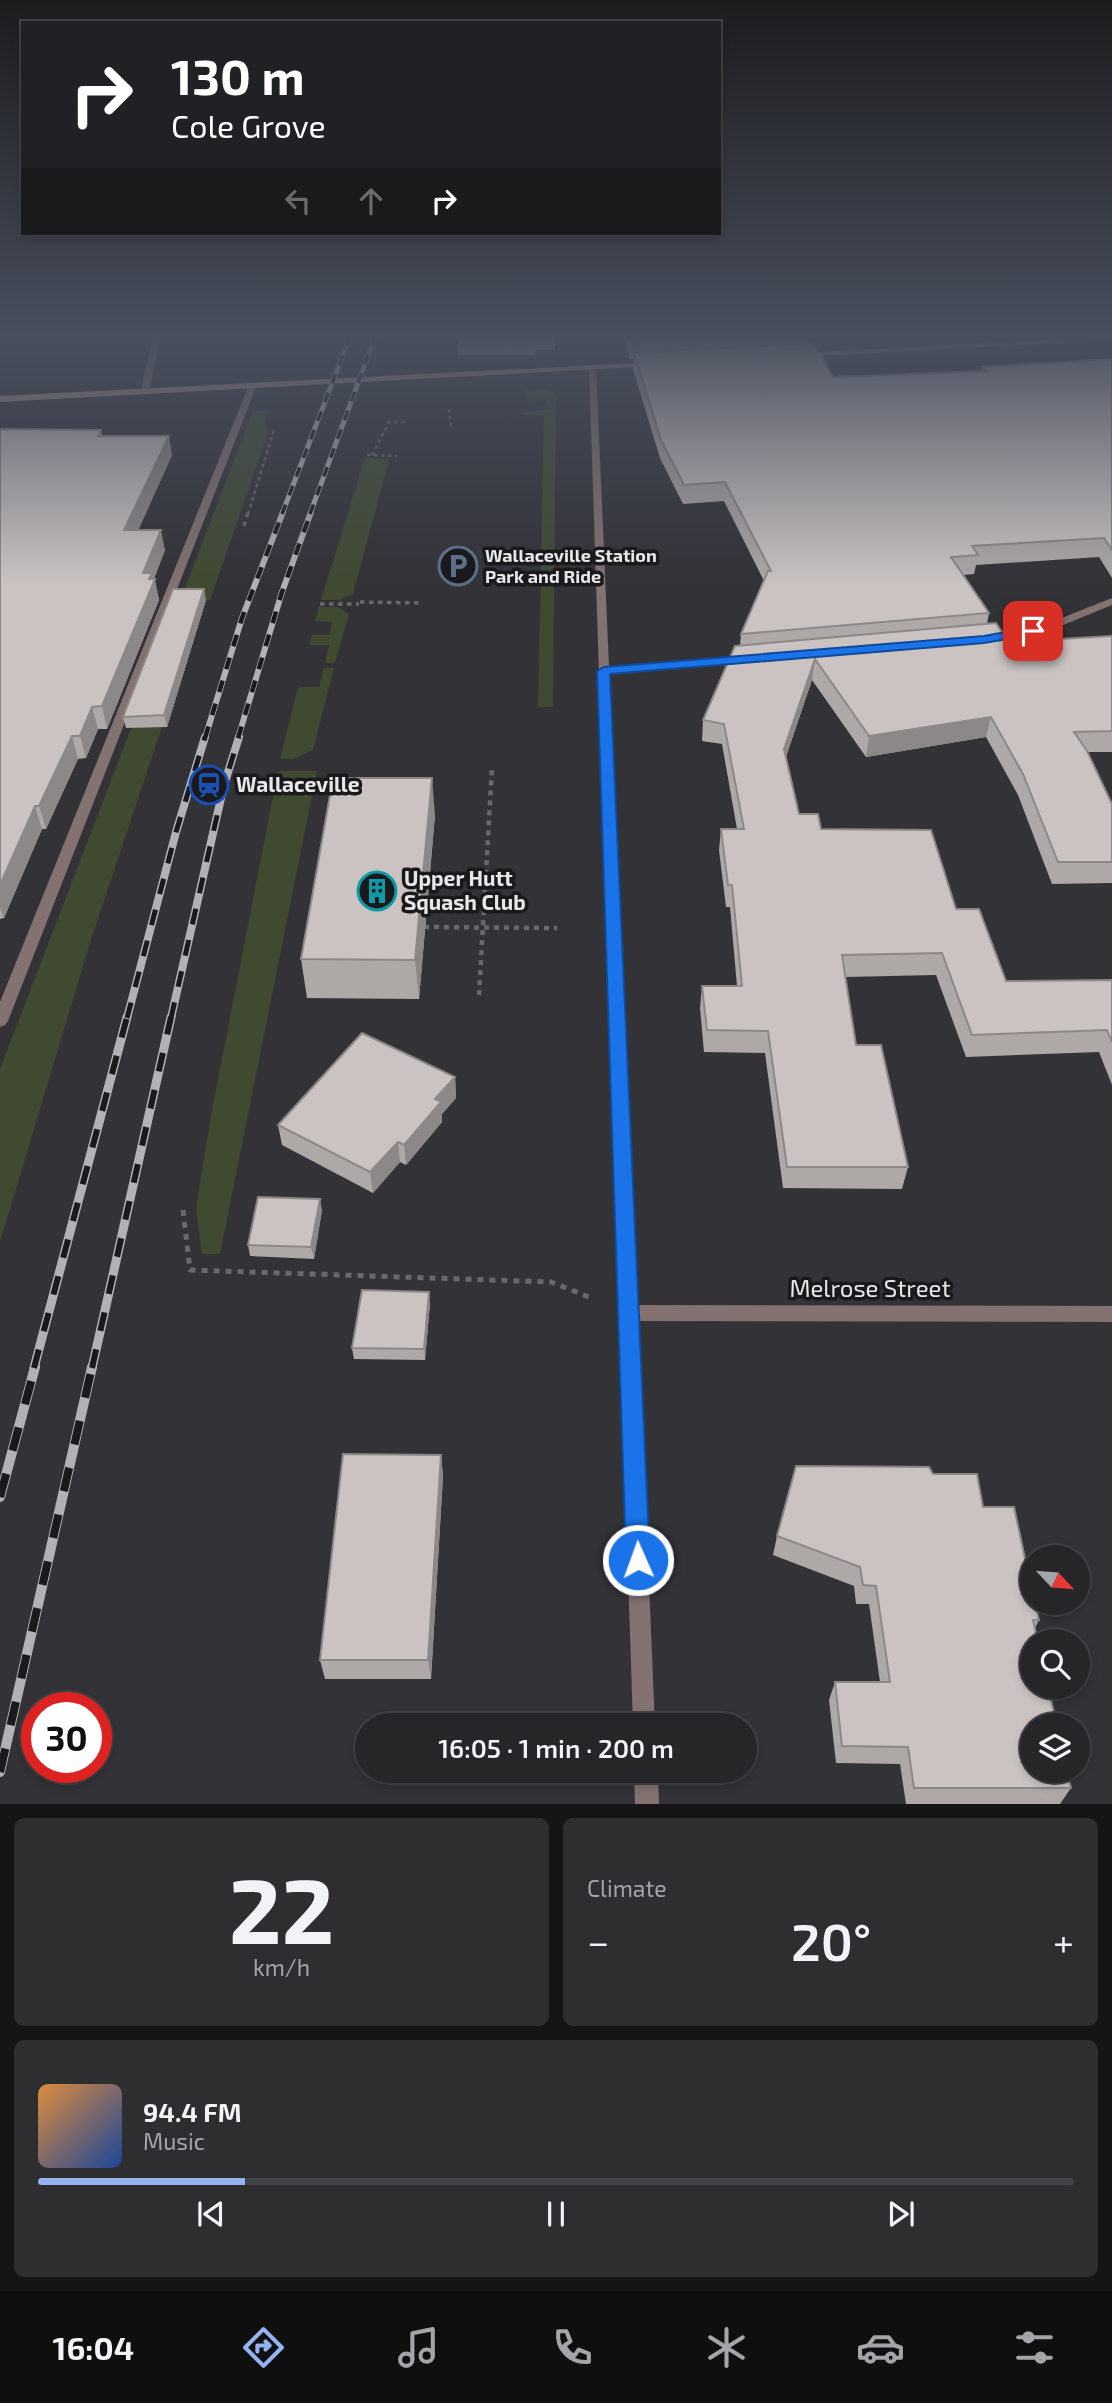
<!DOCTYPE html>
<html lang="en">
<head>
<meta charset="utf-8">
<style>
	:root { --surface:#262629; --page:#2e2e31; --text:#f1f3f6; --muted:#a4a5a8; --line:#424346; --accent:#95b2f1 }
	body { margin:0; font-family:"Exo 2",sans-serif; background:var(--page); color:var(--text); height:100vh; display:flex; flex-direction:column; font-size:26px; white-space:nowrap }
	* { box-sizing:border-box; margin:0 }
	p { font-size:23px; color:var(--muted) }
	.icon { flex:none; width:38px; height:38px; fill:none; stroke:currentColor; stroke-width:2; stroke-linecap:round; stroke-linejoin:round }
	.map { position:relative; height:1804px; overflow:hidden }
	.details { display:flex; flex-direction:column; gap:14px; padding:14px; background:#151517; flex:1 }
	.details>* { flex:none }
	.top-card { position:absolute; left:21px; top:21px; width:700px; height:214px; border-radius:0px; box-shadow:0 4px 10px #0003,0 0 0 2px var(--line); background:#202124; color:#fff; overflow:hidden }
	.needle { width:46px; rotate:116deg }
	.tools { position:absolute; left:1020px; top:1545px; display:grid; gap:14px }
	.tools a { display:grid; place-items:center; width:70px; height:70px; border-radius:50%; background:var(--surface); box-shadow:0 4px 10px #0003,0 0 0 2px var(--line); font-size:35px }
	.speed { position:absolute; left:21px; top:1692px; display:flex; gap:14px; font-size:35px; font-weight:700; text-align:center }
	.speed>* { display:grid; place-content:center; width:91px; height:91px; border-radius:50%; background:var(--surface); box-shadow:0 4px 10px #0003,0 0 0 2px var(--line); line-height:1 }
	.speed .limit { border:10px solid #d22; background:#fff; color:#111 }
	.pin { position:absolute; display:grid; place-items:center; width:60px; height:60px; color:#fff; margin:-30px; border-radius:14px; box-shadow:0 4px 10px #0006 }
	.me { position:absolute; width:77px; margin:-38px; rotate:358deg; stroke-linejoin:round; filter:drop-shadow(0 0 5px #0008) }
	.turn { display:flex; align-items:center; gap:24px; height:147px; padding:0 35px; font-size:32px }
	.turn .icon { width:91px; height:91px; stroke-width:2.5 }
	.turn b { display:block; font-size:49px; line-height:60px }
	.lanes { display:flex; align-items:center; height:66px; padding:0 35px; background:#0003; justify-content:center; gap:35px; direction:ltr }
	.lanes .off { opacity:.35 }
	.big { font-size:52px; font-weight:600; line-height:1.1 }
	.details .widget { flex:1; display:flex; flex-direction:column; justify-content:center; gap:10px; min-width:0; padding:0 24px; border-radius:10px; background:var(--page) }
	.details .dial { align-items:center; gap:0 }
	.dial b { font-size:91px; line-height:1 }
	.song { display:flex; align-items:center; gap:21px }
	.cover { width:84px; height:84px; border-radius:10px; background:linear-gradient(135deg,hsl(30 70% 55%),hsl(220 70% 35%)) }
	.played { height:7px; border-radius:4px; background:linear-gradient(90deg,var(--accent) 20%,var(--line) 20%) }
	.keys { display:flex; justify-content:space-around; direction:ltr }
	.heat { display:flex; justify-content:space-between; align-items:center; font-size:38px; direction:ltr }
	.details .tiles { flex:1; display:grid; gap:14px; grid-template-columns:1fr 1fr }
	.widget:last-child { grid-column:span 2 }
	.trip { position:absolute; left:355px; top:1713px; width:402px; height:70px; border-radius:35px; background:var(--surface); box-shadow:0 4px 10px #0003,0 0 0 2px var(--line); font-weight:600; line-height:70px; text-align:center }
	.menu { display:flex; height:112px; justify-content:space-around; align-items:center; background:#0f0f10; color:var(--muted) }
	.menu .icon { width:49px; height:49px }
	.menu .current { color:var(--accent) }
	.menu b { font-size:32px; color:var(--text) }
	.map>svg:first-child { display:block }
	.green { fill:#404a31 }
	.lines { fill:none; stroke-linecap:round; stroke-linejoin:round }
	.path-far3 { stroke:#68686d; stroke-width:2.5; stroke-dasharray:3.5 3.5; stroke-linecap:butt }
	.path-far2 { stroke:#68686d; stroke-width:3.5; stroke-dasharray:4.5 4.5; stroke-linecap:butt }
	.path-far1 { stroke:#68686d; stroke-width:4.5; stroke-dasharray:5 5; stroke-linecap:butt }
	.path { stroke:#68686d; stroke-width:5; stroke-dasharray:6 6; stroke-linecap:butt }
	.lane { fill:#83726f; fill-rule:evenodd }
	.street { fill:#83726f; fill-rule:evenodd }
	.secondary { fill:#b09590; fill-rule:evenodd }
	.rail-far4-casing { stroke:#b2b2b6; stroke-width:5 }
	.rail-far3-casing { stroke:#b2b2b6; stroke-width:6 }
	.rail-far2-casing { stroke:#b2b2b6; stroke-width:8 }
	.rail-far1-casing { stroke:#b2b2b6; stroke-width:9 }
	.rail-casing { stroke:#b2b2b6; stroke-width:10 }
	.rail-far4 { stroke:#1a1a1c; stroke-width:3.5; stroke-dasharray:10; stroke-linecap:butt }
	.rail-far3 { stroke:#1a1a1c; stroke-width:4.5; stroke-dasharray:12; stroke-linecap:butt }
	.rail-far2 { stroke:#1a1a1c; stroke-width:5; stroke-dasharray:16; stroke-linecap:butt }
	.rail-far1 { stroke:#1a1a1c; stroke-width:6; stroke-dasharray:19; stroke-linecap:butt }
	.rail { stroke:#1a1a1c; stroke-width:8; stroke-dasharray:24; stroke-linecap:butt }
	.wall { fill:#aea8a7 }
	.shaded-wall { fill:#8d8888 }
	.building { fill:#cac3c2; stroke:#8d8888; stroke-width:2 }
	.route { fill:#1a73e8; stroke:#114b97; stroke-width:2 }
	.labels { text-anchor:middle; stroke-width:7; stroke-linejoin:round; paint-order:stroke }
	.far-poi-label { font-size:18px; font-weight:bold; fill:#e7e7ea; stroke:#1a1a1c; text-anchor:start }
	.poi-label { font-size:21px; font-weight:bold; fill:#e7e7ea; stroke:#1a1a1c; text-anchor:start }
	.near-street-label { font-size:24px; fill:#e7e7ea; stroke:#1a1a1c }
</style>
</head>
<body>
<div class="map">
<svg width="1112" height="1805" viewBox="0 0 1112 1805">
	<rect width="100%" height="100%" fill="#323237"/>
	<path class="green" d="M 546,389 L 553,391 L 556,397 L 553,707 L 538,707 L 544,416 L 526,415 L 521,413 L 549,409 L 546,400 L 529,402 L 525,391 Z
		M 268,410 L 265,421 L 269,431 L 210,600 L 189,600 L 141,727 L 162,727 L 89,946 L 0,1242 L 0,1069 L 253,411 Z
		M 365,458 L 389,459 L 353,594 L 339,600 L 321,600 Z
		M 319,607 L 338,607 L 349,614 L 335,663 L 325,663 L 329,645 L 309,645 L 312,635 L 330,635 L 332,622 L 315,621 Z
		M 324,668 L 334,668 L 313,750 L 294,759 L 280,759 L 298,687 L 319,687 Z
		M 278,771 L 317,771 L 220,1254 L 202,1254 L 196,1208 L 211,1115 Z"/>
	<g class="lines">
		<path class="path-far3" d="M 449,409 L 451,428
			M 367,455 L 397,456
			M 372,455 L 389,422 L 406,422
			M 248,514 L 274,430"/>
		<path class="path-far2" d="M 244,526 L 248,512
			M 360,602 L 422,603
			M 320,604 L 359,604"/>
		<path class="path-far1" d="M 424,927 L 557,928
			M 479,995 L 492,767"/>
		<path class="path" d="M 183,1210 L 190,1270 L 551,1282 L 589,1297"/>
		<path class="lane" d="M 153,334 L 161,334 L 149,391 L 145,394 L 141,391 Z
			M 253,382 L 257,385 L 8,1021 L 5,1025 L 0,1027 L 0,1002 L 249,385 Z"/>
		<path class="street" d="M 589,365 L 596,367 L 609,667 L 747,656 L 753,659 L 747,662 L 610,674 L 637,1305 L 1112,1306 L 1112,1322 L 638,1321 L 655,1726 L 633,1726 Z
			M 1112,598 L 1112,605 L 1051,630 L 987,642 L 981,639 L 987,636 L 1044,625 Z
			M 634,1771 L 658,1771 L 659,1805 L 635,1805 Z"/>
		<path class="secondary" d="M 1112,336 L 1112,340 L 802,357 L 798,355 L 802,353 Z
			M 656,362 L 657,364 L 653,366 L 0,402 L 0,396 Z"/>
		<defs>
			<path id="rail-far4" d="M 282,514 L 351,334
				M 310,514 L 376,334"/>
			<path id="rail-far3" d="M 205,738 L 242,618 L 283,512
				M 238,738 L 282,592 L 311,512"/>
			<path id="rail-far2" d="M 127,1018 L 176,832 L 205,737
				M 171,1018 L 224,785 L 239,737"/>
			<path id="rail-far1" d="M 34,1368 L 127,1017
				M 92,1368 L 171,1017"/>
			<path id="rail" d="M 0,1497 L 35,1367
				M 0,1772 L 92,1367"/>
		</defs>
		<use href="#rail-far4" class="rail-far4-casing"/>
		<use href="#rail-far3" class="rail-far3-casing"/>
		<use href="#rail-far2" class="rail-far2-casing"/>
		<use href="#rail-far1" class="rail-far1-casing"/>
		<use href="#rail" class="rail-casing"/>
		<use href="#rail-far4" class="rail-far4"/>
		<use href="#rail-far3" class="rail-far3"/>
		<use href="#rail-far2" class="rail-far2"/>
		<use href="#rail-far1" class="rail-far1"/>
		<use href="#rail" class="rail"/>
	</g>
	<path class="wall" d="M 458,334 L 555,334 L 555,350 L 536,350 L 535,355 L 458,355 Z
		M 623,334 L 808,334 L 807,343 L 833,377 L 981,372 L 982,367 L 1112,359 L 1112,578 L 1099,557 L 976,565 L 974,574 L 963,575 L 989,613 L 987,624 L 1009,642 L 1112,636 L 1112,752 L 1087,752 L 1112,804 L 1112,883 L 1052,884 L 1018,795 L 986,737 L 866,757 L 812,680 L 786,757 L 799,814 L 821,829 L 956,909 L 1006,981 L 1112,980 L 1112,1085 L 1099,1052 L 966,1057 L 936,975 L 845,977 L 856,1045 L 908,1167 L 902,1189 L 783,1188 L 765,1053 L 704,1052 L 700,1008 L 702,986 L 737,986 L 730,907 L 726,907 L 719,850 L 721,829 L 737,829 L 722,744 L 702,741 L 703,720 L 740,646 L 741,634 L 764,581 L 724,501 L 683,504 L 660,458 L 633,369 L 634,359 L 630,359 Z
		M 0,429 L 101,430 L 102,436 L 172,455 L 138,530 L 165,550 L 154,579 L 159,600 L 107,729 L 98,729 L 86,758 L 78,759 L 46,829 L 42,829 L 4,918 L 0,919 Z
		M 206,600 L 167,727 L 126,728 L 123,717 Z
		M 435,815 L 419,999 L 307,998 L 301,959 Z
		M 455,1077 L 456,1098 L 442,1114 L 442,1122 L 406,1165 L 400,1162 L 373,1193 L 282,1145 L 278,1125 Z
		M 322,1210 L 314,1259 L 250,1256 L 248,1245 Z
		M 430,1303 L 425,1360 L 354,1359 L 352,1348 Z
		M 441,1455 L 443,1476 L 431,1679 L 325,1679 L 320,1660 Z
		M 933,1474 L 983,1507 L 1039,1620 L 1035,1628 L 1071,1788 L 1060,1804 L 906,1804 L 900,1764 L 836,1763 L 829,1700 L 835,1682 L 880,1682 L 869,1604 L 856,1604 L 854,1586 L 773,1555 L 777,1536 Z"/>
	<path class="shaded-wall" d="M 169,436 L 172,455 L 129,551 L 124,530 Z
		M 161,530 L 165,550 L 153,580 L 155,579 L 159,600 L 107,729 L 102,706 L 143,573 Z
		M 204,589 L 206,600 L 167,727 L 164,715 Z
		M 815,659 L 812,680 L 781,770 L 784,749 Z
		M 92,707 L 98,729 L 86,758 L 80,736 Z
		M 991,717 L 986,737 L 866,757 L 869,736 Z
		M 72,736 L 78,759 L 46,829 L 39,806 Z
		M 432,778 L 435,815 L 419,999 L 415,960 Z
		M 35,806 L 42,829 L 4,918 L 0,908 L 0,885 Z
		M 455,1077 L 456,1098 L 442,1114 L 442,1122 L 406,1165 L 404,1145 L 435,1099 Z
		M 398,1142 L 400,1162 L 373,1193 L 370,1172 Z
		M 320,1199 L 322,1210 L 314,1259 L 311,1247 Z
		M 429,1292 L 430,1303 L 425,1360 L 424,1349 Z
		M 441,1455 L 443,1476 L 431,1679 L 428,1660 Z"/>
	<path class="building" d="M 458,334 L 536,334 L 535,338 L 457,338 Z
		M 629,334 L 755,334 L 631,340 Z
		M 814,343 L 833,377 L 987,371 L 982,367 L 1112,359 L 1112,550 L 1104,538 L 972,546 L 978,555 L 951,557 L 989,613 L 741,634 L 768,571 L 771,571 L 725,482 L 684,485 L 661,440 L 634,353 Z
		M 0,429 L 101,430 L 98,436 L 169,436 L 124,530 L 161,530 L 143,573 L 152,573 L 149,579 L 155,579 L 102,706 L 92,707 L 80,736 L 72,736 L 39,806 L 35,806 L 0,885 Z
		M 173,589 L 204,589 L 164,715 L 123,717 Z
		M 996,623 L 1009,642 L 1112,636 L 1112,731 L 1074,732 L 1087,751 L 1112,804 L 1112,862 L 1058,862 L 1023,774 L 991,717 L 869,736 L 815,659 L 784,749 L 799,814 L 818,814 L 821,829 L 931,830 L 956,909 L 979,909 L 1006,981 L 1112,980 L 1112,1042 L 1107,1030 L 972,1035 L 942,953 L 842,955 L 856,1045 L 881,1045 L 908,1167 L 787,1167 L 768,1031 L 707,1030 L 702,986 L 742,986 L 732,885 L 728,885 L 721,829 L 744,829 L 724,724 L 703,720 L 735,646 Z
		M 333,778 L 432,778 L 415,960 L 301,959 Z
		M 362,1033 L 455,1077 L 435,1099 L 441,1102 L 404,1145 L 398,1142 L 370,1172 L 278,1125 Z
		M 258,1197 L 320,1199 L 311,1247 L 248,1245 Z
		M 362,1290 L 429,1292 L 424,1349 L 352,1348 Z
		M 343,1454 L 441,1455 L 428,1660 L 320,1660 Z
		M 796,1466 L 929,1467 L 933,1474 L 977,1474 L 983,1507 L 1014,1507 L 1032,1591 L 1032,1603 L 1035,1603 L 1039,1620 L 1033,1620 L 1038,1642 L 1032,1642 L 1032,1687 L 1048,1687 L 1057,1726 L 1032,1726 L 1032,1771 L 1067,1771 L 1071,1788 L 914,1788 L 908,1747 L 842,1746 L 835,1682 L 890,1682 L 876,1586 L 863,1585 L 860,1567 L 777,1536 Z"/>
	<linearGradient id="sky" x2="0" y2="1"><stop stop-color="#1c1c1e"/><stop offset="0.57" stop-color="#494f5e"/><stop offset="1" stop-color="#494f5e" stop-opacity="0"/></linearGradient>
	<rect width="1112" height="586" fill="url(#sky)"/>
	<path class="route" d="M 1033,627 L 1040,631 L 1038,634 L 984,643 L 610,674 L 650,1560 L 647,1569 L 638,1573 L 630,1569 L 626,1560 L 597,671 L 604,667 L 984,636 Z"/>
	<defs>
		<symbol id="parking-ring" viewBox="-11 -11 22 22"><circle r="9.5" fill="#1a1a1c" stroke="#5c6f8a" stroke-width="1.5"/><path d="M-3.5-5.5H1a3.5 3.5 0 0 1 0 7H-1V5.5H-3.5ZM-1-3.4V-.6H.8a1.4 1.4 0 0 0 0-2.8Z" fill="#5c6f8a"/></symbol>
		<symbol id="station-ring" viewBox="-11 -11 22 22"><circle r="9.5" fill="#1a1a1c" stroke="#1a4fb4" stroke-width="1.5"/><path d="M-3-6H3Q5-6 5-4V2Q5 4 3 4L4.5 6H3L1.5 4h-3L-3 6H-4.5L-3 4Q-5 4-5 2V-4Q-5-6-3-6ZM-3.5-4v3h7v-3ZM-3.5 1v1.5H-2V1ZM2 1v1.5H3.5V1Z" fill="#1a4fb4"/></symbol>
		<symbol id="building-ring" viewBox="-11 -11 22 22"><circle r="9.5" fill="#1a1a1c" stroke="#0f9aa8" stroke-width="1.5"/><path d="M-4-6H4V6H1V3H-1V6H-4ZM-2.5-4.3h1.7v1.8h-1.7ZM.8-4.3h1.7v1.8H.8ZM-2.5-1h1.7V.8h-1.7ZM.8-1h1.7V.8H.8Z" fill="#0f9aa8"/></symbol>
	</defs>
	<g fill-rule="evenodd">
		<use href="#parking-ring" x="436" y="544" width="44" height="44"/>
		<use href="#station-ring" x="187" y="763" width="44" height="44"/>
		<use href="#building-ring" x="355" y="869" width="44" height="44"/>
	</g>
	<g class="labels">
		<g class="far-poi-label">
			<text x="485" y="562">Wallaceville Station<tspan x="485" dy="21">Park and Ride</tspan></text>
		</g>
		<g class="poi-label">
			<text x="236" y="792">Wallaceville</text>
			<text x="404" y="886">Upper Hutt<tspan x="404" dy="24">Squash Club</tspan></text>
		</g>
		<g class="near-street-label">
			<text x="870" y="1297">Melrose Street</text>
		</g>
	</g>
</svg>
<div class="tools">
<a><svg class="needle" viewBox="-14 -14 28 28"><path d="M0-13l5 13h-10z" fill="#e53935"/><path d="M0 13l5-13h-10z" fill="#a4a5a8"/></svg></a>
<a><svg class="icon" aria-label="search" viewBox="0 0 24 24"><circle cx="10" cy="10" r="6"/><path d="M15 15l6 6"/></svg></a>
<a><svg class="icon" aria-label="layers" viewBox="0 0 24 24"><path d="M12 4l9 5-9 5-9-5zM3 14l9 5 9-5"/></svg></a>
</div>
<div class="speed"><div class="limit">30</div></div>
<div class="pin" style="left:1033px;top:631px;background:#d93025"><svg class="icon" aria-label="arrive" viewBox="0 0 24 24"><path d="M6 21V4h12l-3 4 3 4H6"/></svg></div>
<svg class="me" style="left:638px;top:1560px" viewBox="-20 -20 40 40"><circle r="17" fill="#1a73e8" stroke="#fff" stroke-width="3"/><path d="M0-11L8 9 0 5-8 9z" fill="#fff"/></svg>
<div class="trip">16:05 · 1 min · 200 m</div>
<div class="top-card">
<div class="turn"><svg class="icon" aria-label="right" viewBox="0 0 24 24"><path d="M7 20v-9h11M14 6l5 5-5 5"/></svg><div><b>130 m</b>Cole Grove</div></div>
<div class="lanes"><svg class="icon off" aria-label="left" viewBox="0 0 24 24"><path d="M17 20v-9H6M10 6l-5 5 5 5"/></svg><svg class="icon off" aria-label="ahead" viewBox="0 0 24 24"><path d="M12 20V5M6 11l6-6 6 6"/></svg><svg class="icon" aria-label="right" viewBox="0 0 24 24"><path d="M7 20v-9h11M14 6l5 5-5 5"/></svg></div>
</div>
</div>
<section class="details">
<div class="tiles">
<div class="widget dial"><b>22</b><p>km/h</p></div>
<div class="widget"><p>Climate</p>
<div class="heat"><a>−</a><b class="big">20°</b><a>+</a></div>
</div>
<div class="widget">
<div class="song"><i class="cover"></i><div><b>94.4 FM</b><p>Music</p></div></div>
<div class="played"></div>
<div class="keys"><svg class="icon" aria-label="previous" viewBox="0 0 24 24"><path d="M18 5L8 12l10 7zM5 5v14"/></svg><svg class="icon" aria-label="pause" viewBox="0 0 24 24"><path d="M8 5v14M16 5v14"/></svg><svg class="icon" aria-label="next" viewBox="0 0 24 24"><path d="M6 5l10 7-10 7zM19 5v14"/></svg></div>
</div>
</div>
</section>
<nav class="menu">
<b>16:04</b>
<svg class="icon current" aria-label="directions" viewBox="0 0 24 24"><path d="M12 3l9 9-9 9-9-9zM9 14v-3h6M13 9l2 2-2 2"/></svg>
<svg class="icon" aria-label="music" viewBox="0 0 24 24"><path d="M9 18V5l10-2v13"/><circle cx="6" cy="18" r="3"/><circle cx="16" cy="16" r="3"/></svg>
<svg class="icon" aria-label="phone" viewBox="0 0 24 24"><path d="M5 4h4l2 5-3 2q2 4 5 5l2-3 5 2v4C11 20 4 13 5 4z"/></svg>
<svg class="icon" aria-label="climate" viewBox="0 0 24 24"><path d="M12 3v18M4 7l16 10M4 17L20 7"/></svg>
<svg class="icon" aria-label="car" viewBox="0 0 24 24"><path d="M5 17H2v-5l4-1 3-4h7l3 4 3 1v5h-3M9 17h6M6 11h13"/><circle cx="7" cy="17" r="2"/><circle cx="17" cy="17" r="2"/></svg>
<svg class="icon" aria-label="filters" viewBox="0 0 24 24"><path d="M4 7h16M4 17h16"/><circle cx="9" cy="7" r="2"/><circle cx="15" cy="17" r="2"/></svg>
</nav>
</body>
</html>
